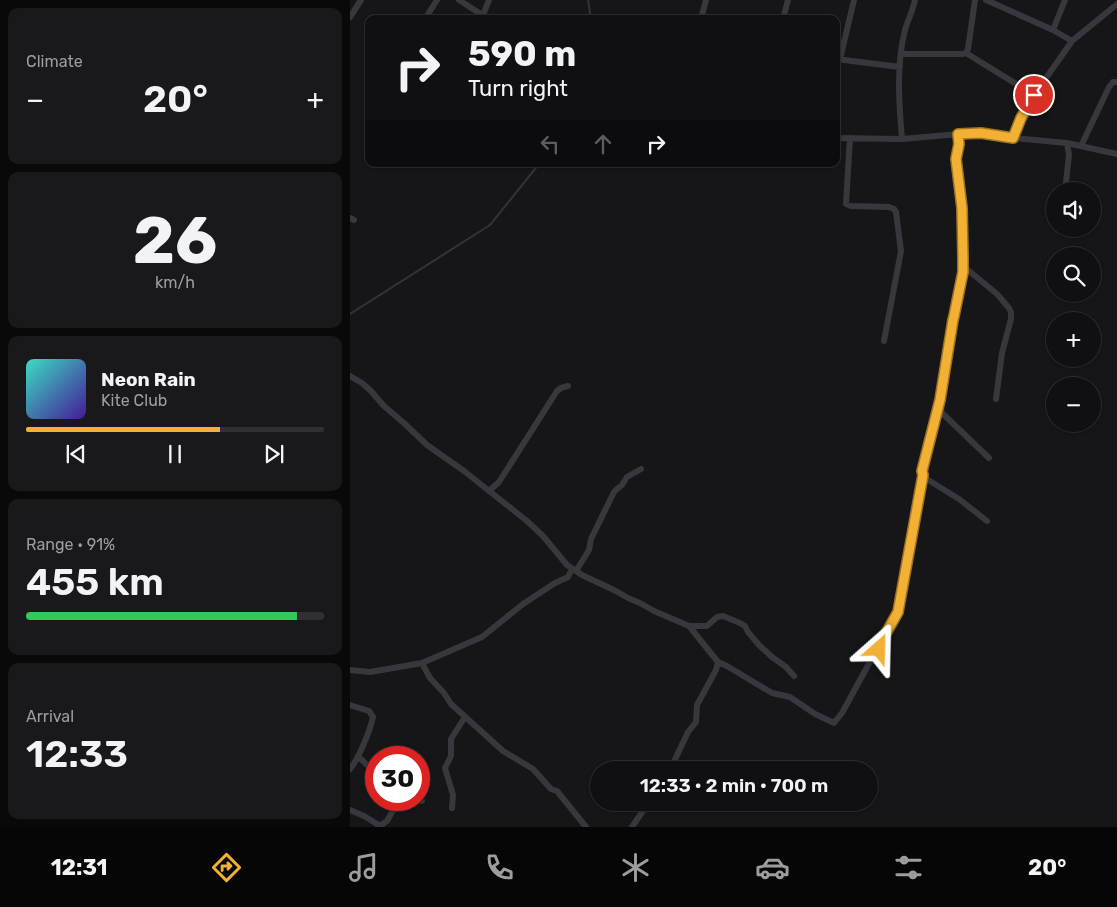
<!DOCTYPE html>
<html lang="en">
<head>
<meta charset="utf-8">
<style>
	:root { --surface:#101012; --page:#19191b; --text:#f1f3f6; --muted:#9c9d9f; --line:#303032; --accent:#f2b134 }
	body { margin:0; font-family:Rubik,sans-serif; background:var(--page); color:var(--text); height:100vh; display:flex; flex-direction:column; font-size:19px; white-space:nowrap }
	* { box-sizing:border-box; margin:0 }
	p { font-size:16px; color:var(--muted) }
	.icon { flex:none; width:28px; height:28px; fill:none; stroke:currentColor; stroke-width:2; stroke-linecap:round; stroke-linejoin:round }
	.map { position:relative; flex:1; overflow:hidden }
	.drawer { display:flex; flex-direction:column; gap:8px; padding:8px; background:#09090a; width:350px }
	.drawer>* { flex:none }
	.hud { position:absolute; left:15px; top:15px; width:475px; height:152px; border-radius:10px; box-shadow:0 1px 4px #0004,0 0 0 1px var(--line); background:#101012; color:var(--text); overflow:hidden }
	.buttons { position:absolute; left:696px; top:182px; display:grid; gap:10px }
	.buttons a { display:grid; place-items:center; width:55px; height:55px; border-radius:50%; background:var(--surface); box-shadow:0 1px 4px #0004,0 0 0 1px var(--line); font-size:25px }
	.speed { position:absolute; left:15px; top:746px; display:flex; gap:10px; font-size:25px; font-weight:700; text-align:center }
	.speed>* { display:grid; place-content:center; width:65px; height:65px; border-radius:50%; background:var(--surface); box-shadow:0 1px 4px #0004,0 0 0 1px var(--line); line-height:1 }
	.speed .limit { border:8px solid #d22; background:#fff; color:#111 }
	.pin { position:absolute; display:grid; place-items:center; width:42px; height:42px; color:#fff; margin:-21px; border:2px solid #fff; border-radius:50%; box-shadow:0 1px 5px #0007 }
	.me { position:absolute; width:55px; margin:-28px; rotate:25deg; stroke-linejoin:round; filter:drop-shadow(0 0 4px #0008) }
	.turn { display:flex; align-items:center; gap:18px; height:105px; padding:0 20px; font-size:22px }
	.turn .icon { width:65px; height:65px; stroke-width:2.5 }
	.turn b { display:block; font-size:35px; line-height:42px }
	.lanes { display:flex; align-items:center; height:48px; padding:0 20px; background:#0003; justify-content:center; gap:25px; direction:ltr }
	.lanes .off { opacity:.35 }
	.big { font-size:38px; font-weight:600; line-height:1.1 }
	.drawer .widget { flex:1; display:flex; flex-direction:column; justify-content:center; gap:8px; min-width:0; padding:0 18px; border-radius:10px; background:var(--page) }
	.drawer .dial { align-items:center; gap:0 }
	.dial b { font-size:65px; line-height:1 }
	.song { display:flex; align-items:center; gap:15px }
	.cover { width:60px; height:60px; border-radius:8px; background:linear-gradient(135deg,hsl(170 70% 55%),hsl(260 70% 35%)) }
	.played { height:5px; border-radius:2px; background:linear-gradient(90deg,var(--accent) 65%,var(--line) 65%) }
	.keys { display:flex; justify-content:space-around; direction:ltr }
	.heat { display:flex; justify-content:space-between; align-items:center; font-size:28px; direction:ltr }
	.charge { height:8px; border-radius:4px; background:linear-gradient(90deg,#34c759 91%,var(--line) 0) }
	.trip { position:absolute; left:240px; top:761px; width:288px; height:50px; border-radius:25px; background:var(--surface); box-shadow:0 1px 4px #0004,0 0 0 1px var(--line); font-weight:600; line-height:50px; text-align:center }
	.dock { display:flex; height:80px; justify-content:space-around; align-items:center; background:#060607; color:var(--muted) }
	.dock .icon { width:35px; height:35px }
	.dock .active { color:var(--accent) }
	.dock b { font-size:22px; color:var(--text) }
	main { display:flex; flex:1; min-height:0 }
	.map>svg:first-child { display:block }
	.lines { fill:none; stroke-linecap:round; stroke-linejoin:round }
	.stream { stroke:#2c353c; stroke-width:2 }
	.minor { stroke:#37383d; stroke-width:6 }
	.route-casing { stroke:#9d7322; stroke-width:12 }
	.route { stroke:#f2b134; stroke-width:9 }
</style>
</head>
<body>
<main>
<section class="drawer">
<div class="widget"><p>Climate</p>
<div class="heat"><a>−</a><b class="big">20°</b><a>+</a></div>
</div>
<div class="widget dial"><b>26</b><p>km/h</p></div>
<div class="widget">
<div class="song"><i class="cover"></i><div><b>Neon Rain</b><p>Kite Club</p></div></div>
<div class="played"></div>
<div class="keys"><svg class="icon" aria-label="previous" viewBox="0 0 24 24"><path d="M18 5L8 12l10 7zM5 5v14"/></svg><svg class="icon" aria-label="pause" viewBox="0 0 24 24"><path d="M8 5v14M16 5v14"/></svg><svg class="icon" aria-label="next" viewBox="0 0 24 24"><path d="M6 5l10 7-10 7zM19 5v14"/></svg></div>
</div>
<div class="widget"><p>Range · 91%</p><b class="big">455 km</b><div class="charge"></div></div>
<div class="widget"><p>Arrival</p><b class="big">12:33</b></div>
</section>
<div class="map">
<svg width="767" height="827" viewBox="0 0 767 827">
	<rect width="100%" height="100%" fill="#161618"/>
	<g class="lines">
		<path class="stream" d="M 238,0 L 241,19
			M 0,314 L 140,225 L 189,164"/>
		<path class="minor" d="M 109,0 L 129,13 L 142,19
			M 636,0 L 703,30 L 722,41
			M 133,15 L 139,0
			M 0,17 L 11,0
			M 75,19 L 87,0
			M 351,19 L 356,0
			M 433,19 L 438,0
			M 703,30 L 715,0
			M 616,53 L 684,95
			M 551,54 L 613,54 L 616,53 L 618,49 L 625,0
			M 486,59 L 550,67
			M 490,59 L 504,0
			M 608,134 L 609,144 L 607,159 L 613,208 L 613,272 L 605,316 L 603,320 L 590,400 L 572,471 L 573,475 L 575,478 L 609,499 L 637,521
			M 486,138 L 552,139 L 598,135 L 631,133 L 663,138 L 717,143 L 767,154
			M 500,138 L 496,204 L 501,206 L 539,207 L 544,209 L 546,212 L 551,251 L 534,341
			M 663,138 L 671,118 L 680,101 L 722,41 L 767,4
			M 552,139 C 549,103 546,65 555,30 C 558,20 563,10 565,0
			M 731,146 L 759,87 L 763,82 L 767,82
			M 715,191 L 719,155 L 717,143
			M 0,218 L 4,220
			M 613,266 L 647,294 L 659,308 L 661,312 L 661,319 L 652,353 L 646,399
			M 0,376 L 12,383 L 21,391 L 34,406 L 55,424 L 77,445 L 114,471 L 177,521 L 193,536 L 217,565 L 232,575 L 266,591 L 278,598 L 290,603 L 304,611 L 339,626 L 357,626 L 367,617 L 373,616 L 390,623 L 395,626 L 398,632 L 409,645 L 422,657 L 436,667 L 444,676
			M 590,403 L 592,413 L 639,458
			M 139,491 L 149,482 L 207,391 L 211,388 L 218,386
			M 226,571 L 236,555 L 239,550 L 241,539 L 264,492 L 267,489 L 272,485 L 277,477 L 291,469
			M 368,662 L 377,666 L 422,693 L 440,697 L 465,714 L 484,723 L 492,713 L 522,658 L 529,649 L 531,642 L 548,612 L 573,475
			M 72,663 L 80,678 L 94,693 L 101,704 L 153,751 L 183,769 L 201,789 L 207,791 L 236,827
			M 0,670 L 20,672 L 72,663 L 132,637 L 173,604 L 205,583 L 218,577 L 222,569
			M 0,705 L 19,711 L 23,717 C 20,731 9,758 0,769
			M 8,756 L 26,774
			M 320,770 L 338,732 L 346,722 L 347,705 L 366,670 L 368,662 L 339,626
			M 63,800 L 72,801
			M 102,808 L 103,795 L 95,768 L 101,756 L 101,739 L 115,717
			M 0,810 L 14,816 L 32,827
			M 28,827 L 37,821 L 49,800
			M 282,827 L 299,802"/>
	</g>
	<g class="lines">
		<defs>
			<path id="route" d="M 529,649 L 531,642 L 548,612 L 573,475 L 572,471 L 590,400 L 603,320 L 604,316 L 613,272 L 613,257 L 612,208 L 606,159 L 609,144 L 608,134 L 631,133 L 663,138 L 671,118 L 684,95"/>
		</defs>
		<use href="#route" class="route-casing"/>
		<use href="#route" class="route"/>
	</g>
</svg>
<div class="buttons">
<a><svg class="icon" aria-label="sound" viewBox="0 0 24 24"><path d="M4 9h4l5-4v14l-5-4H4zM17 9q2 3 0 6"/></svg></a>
<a><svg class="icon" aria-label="search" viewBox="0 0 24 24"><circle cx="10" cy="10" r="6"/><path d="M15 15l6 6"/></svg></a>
<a>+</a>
<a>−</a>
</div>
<div class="speed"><div class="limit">30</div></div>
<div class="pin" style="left:684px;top:95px;background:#d93025"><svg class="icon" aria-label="arrive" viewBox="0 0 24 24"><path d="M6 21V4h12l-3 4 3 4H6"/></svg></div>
<svg class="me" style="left:529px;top:649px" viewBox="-20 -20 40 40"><path d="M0-17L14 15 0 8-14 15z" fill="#f2b134" stroke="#fff" stroke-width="4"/></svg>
<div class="trip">12:33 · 2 min · 700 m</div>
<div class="hud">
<div class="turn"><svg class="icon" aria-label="right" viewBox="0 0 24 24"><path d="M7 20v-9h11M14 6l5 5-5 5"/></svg><div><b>590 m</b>Turn right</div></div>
<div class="lanes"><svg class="icon off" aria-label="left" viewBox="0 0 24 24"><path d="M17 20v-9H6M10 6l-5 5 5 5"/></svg><svg class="icon off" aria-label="ahead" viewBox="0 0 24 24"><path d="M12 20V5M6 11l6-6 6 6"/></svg><svg class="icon" aria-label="right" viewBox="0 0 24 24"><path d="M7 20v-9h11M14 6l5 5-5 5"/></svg></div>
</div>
</div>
</main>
<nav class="dock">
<b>12:31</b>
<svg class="icon active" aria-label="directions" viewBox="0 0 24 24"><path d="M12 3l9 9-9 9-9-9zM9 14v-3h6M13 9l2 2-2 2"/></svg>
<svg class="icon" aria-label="music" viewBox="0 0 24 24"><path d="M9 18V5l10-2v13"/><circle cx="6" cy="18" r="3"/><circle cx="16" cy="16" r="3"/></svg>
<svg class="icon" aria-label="phone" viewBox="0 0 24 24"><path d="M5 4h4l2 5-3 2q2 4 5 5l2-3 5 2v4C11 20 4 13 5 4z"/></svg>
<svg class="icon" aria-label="climate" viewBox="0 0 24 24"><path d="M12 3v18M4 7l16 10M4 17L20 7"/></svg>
<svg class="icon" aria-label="car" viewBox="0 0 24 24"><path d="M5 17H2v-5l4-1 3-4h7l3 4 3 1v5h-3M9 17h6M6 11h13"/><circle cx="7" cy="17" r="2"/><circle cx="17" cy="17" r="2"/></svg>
<svg class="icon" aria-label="filters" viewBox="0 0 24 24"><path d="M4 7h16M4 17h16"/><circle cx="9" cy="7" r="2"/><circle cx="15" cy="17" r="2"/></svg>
<b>20°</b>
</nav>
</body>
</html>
